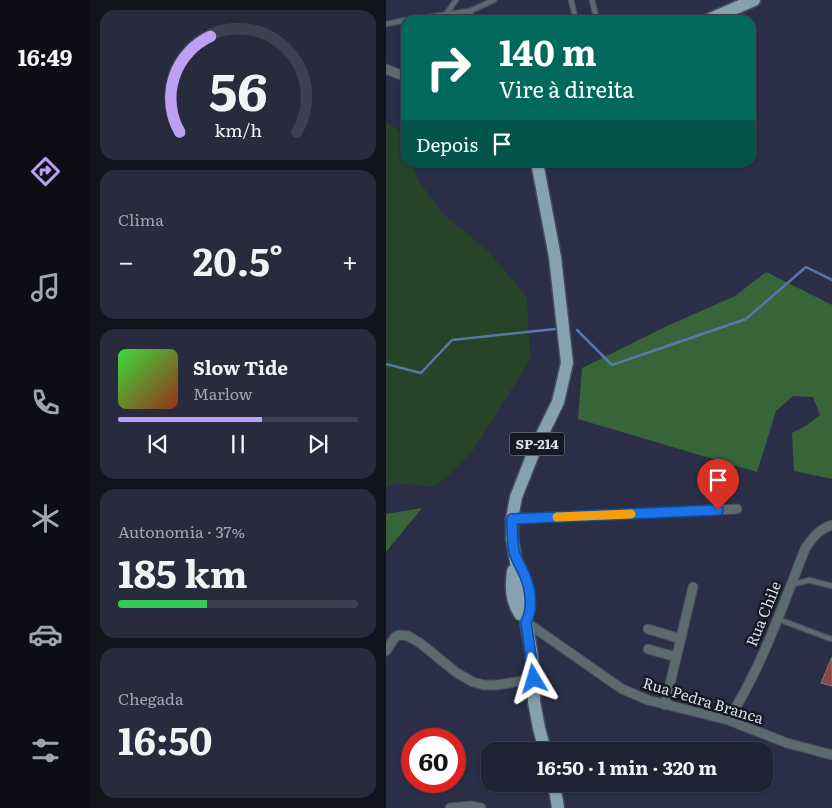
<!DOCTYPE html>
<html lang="pt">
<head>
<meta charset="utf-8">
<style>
	:root { --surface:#202335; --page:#282b3d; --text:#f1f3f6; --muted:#a2a4ad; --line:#3d4050; --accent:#bca0f2 }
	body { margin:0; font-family:Literata,serif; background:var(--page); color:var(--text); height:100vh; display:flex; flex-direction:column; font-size:19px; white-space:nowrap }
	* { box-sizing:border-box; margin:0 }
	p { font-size:16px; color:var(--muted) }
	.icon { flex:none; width:28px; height:28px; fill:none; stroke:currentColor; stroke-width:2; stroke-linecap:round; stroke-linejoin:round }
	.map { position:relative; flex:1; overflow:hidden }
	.drawer { display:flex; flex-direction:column; gap:10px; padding:10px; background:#12131d; width:296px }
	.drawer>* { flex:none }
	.hud { position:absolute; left:15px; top:15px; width:355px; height:152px; border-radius:15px; box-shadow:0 1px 4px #0004,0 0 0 1px var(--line); background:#00695c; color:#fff; overflow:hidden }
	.speed { position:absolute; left:15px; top:728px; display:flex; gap:10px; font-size:25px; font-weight:700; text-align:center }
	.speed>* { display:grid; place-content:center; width:65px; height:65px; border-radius:50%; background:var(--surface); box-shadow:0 1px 4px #0004,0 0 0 1px var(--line); line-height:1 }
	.speed .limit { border:8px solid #d22; background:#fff; color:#111 }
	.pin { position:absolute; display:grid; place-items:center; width:42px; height:42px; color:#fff; margin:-51px -21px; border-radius:50% 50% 50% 0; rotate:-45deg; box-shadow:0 0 5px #0007 }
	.pin .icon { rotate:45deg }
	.me { position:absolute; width:55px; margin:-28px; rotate:353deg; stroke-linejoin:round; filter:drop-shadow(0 0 4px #0008) }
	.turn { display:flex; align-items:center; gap:18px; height:105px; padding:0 15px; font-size:22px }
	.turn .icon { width:65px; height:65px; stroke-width:2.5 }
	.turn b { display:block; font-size:35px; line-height:42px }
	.then { display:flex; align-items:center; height:48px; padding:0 15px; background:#0003; gap:10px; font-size:19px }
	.big { font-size:38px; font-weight:700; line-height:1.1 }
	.drawer .tile { flex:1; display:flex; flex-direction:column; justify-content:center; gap:8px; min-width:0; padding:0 18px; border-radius:15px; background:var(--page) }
	.drawer .dial { align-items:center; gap:0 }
	.dial svg { height:130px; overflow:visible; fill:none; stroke:var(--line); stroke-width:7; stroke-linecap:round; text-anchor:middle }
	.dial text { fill:var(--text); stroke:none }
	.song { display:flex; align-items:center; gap:15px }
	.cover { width:60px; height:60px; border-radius:8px; background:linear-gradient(135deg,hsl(120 70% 55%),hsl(10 70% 35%)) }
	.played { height:5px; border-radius:2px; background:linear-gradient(90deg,var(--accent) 60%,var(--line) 60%) }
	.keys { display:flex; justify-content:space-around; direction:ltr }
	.heat { display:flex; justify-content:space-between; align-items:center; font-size:28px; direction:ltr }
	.charge { height:8px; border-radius:4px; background:linear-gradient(90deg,#34c759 37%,var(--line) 0) }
	.trip { position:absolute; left:95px; top:742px; width:292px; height:50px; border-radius:15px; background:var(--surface); box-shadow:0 1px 4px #0004,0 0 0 1px var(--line); font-weight:700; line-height:50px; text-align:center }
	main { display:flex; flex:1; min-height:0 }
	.tab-bar { display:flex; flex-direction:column; width:90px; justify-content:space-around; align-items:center; background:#0d0e15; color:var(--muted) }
	.tab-bar .icon { width:35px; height:35px }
	.tab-bar .current { color:var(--accent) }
	.tab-bar b { font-size:22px; color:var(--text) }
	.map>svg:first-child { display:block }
	.green { fill:#274328 }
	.forest { fill:#376439 }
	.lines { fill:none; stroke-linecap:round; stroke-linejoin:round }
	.stream { stroke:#5878aa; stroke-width:2.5 }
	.building { fill:#874849; stroke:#957372 }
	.service-casing { stroke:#464b61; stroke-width:7 }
	.minor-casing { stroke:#464b61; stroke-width:11 }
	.primary-casing { stroke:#464b61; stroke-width:15 }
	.service { stroke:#5c6a70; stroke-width:4.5 }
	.minor { stroke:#5c6a70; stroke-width:9 }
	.primary { stroke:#86a2ae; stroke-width:12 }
	.route-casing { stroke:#114b97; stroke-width:12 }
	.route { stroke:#1a73e8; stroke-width:9 }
	.slow { stroke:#f59e0b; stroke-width:9 }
	.labels { text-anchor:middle; stroke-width:5; stroke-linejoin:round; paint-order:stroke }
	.shield { fill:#161823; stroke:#9ea2b0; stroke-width:1 }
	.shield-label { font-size:14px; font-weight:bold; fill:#d9ddec }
	.street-label { font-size:15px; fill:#d9ddec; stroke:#161823 }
</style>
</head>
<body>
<main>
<nav class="tab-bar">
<b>16:49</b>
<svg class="icon current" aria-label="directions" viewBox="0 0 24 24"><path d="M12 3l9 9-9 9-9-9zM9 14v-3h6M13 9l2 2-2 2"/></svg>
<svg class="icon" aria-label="music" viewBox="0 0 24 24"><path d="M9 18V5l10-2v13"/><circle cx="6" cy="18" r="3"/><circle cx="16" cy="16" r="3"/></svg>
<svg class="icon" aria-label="phone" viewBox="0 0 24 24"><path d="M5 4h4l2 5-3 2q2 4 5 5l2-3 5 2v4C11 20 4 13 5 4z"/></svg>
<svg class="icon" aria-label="climate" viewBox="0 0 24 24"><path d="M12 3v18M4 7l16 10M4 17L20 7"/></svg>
<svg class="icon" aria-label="car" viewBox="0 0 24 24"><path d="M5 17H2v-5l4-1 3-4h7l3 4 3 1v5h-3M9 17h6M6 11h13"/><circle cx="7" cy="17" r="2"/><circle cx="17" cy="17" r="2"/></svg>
<svg class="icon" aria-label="filters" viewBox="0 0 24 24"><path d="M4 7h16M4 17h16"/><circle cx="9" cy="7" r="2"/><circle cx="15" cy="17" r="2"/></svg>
</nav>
<section class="drawer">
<div class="tile dial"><svg viewBox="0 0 100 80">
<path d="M14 69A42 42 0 1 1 86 69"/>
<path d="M14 69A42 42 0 0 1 33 10" stroke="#bca0f2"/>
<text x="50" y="56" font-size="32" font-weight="700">56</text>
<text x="50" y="72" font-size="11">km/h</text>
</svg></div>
<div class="tile"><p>Clima</p>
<div class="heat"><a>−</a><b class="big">20.5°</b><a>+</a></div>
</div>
<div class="tile">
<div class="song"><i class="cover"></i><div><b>Slow Tide</b><p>Marlow</p></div></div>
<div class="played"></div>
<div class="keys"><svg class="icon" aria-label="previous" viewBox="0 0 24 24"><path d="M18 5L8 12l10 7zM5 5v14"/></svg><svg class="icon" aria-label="pause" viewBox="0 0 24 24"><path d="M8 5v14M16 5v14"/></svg><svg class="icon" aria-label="next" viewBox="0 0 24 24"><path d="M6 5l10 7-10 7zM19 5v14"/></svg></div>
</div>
<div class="tile"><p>Autonomia · 37%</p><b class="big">185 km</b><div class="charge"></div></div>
<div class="tile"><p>Chegada</p><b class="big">16:50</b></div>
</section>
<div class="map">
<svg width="446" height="808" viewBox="0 0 446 808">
	<rect width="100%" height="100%" fill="#2a2f47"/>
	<path class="green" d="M 0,123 L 17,132 L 20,142 L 20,162 L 26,163 L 32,180 L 57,214 L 102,251 L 141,297 L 144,360 L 86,452 L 60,478 L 46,487 L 12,483 L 0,487 Z"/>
	<path class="forest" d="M 380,272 L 446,305 L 446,479 L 408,471 L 406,433 L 421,425 L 434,415 L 427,397 L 407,396 L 390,411 L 371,472 L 192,419 L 196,368 L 281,326 L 349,296 Z
		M 36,508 L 0,552 L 0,514 Z"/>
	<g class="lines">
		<path class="stream" d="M 191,330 L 226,365 L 360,319 L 420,267 L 446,280
			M 0,364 L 35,373 L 66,340 L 169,329"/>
	</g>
	<path class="building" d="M 446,657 L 446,686 L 435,683 Z"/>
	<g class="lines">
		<defs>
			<path id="service" d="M 185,0 L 190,20
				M 206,0 L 211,20
				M 84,11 L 86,20
				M 22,20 L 84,11 L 108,0
				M 56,20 L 70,0
				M 0,24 L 20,20
				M 406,585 L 423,580 L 446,586
				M 392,619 L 445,639"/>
			<path id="minor" d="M 0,69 L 20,77
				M 126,519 L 351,509
				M 140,622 L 236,689 L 262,700 L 342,720 L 401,743 L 446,755
				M 262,629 L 295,639
				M 262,649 L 290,657
				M 0,651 L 9,637 L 13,635 L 22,636 L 34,643 L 71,673 L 87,682 L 98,685 L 111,685 L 148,679
				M 279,705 L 307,587
				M 342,720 C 376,667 396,607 419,549 C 426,538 433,529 446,525
				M 64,808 L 85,806 L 95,808"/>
			<path id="primary" d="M 322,20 L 368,0
				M 151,162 L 169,257 L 181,363 L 172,402 L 149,449 L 130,497 L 126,519 L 126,538 L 145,650 L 148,679 L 148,702 L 153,728 L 159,751
				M 127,571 C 125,587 125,601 134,614
				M 168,784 L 172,808"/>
		</defs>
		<use href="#service" class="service-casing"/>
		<use href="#minor" class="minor-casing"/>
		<use href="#primary" class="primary-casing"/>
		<use href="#service" class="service"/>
		<use href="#minor" class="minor"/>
		<use href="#primary" class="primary"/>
	</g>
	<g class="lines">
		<defs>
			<path id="route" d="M 148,679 L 140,622 C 147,609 145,590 139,576 C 136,568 130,560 128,551 C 126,540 126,530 126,519 L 332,510"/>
		</defs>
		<use href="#route" class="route-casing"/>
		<use href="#route" class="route"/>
		<path class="slow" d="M 171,517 L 245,514"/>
	</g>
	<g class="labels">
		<rect class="shield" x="123.5" y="432.5" width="55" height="23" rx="4"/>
		<g class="shield-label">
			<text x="151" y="449">SP-214</text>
		</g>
		<g class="street-label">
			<text transform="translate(378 614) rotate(-68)" y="5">Rua Chile</text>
			<text transform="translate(317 701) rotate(17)" y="5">Rua Pedra Branca</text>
		</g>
	</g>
</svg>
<div class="speed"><div class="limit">60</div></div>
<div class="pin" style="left:332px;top:510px;background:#d93025"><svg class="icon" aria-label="arrive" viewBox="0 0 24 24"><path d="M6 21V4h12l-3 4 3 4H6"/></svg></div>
<svg class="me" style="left:148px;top:679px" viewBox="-20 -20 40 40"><path d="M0-17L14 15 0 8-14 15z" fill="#1a73e8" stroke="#fff" stroke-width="4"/></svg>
<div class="trip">16:50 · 1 min · 320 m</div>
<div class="hud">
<div class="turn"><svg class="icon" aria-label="right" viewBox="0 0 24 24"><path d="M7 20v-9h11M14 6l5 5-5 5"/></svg><div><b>140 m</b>Vire à direita</div></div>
<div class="then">Depois<svg class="icon" aria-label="arrive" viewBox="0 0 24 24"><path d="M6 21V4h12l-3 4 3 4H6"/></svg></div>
</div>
</div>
</main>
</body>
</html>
